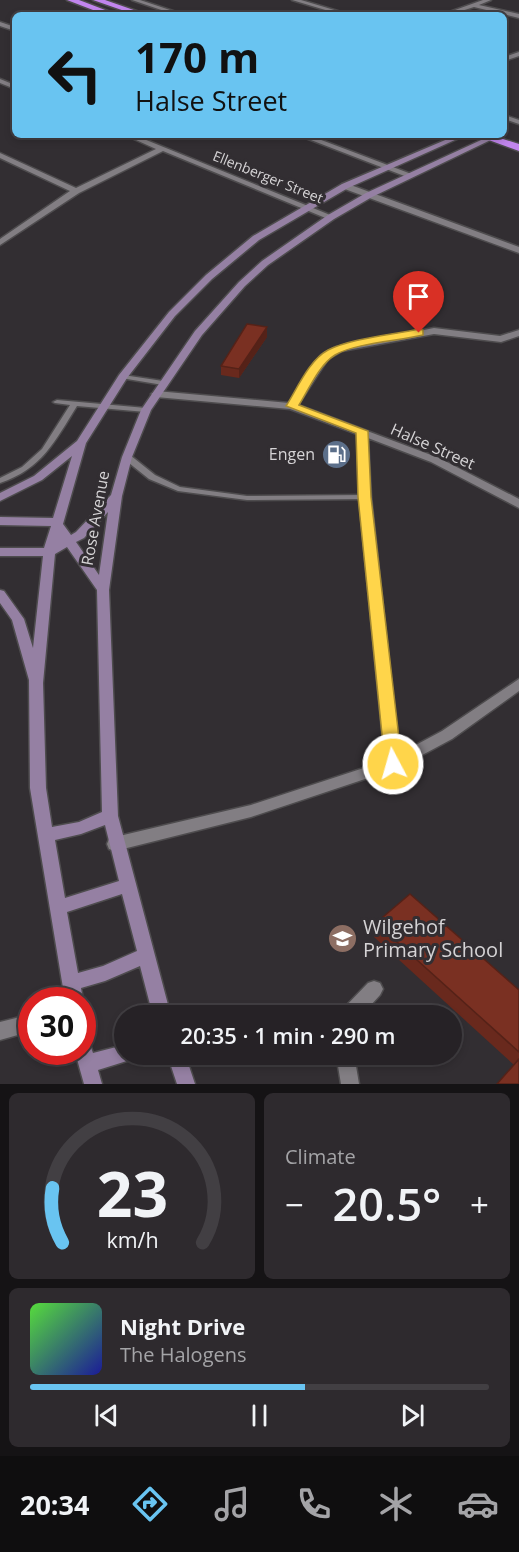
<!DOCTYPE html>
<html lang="en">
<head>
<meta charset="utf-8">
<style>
	:root { --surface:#262226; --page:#2e2a2e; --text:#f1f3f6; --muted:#a4a4a7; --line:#423f43; --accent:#69c4f1 }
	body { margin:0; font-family:"Open Sans",sans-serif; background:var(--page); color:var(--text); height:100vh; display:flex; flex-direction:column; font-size:22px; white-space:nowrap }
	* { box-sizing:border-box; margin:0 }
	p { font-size:20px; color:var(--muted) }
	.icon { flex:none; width:33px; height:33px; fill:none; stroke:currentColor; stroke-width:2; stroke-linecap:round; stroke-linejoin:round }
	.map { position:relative; height:1084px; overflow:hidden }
	.drawer { display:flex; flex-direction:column; gap:9px; padding:9px; background:#151315; flex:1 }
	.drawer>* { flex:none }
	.guide { position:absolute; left:12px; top:12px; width:495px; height:126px; border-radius:9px; box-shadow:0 3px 9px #0003,0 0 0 2px var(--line); background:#69c4f1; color:#111; overflow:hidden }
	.speed { position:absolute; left:18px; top:987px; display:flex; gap:12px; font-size:30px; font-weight:700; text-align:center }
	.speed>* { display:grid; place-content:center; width:78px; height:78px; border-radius:50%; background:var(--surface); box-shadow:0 3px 9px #0003,0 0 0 2px var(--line); line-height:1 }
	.speed .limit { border:9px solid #d22; background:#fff; color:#111 }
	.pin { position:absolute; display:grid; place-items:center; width:51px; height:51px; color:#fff; margin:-62px -26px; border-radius:50% 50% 50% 0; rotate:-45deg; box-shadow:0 0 6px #0007 }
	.pin .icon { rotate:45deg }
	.me { position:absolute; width:66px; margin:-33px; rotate:354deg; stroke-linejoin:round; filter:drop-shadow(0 0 4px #0008) }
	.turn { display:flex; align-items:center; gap:21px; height:126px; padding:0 24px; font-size:27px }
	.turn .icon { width:78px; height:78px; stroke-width:2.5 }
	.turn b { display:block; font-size:42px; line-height:51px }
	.big { font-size:45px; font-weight:600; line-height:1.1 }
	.drawer .tile { flex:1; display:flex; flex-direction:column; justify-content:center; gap:9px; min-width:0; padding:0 21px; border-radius:9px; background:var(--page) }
	.drawer .dial { align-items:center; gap:0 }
	.dial svg { height:156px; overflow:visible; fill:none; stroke:var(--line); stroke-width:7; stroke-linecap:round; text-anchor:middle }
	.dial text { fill:var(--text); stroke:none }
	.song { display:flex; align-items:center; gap:18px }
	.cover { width:72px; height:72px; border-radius:9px; background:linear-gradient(135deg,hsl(110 70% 55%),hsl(240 70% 35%)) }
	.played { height:6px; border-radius:3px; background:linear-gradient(90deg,var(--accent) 60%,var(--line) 60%) }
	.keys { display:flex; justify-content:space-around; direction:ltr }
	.heat { display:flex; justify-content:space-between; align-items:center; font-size:33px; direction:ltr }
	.drawer .tiles { flex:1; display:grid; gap:9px; grid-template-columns:1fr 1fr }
	.tile:last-child { grid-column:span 2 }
	.trip { position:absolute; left:114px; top:1005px; width:348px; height:60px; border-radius:30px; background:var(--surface); box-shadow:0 3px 9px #0003,0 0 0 2px var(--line); font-weight:600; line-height:60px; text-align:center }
	.tabs { display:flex; height:96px; justify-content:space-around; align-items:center; background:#0f0e0f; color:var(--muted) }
	.tabs .icon { width:42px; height:42px }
	.tabs .on { color:var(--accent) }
	.tabs b { font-size:27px; color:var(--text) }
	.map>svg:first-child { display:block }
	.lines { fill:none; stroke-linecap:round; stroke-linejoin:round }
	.lane-casing { stroke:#4e4c4e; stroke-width:3 }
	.street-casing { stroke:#4e4c4e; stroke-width:3 }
	.secondary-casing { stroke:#4e4c4e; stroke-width:3 }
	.highway-casing { stroke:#4e4c4e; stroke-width:3 }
	.lane { fill:#827e83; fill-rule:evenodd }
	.street { fill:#827e83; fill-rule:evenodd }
	.secondary { fill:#9580a3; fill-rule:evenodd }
	.highway { fill:#c185ed; fill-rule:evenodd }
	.wall { fill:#69291d }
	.shaded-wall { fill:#552218 }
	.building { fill:#7a3022; stroke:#552218; stroke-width:1.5 }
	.route { fill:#ffd54a; stroke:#a68a30; stroke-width:1.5 }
	.labels { text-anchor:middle; stroke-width:6; stroke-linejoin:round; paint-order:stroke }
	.far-street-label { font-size:14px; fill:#d5d3d5; stroke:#322e32 }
	.street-label { font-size:16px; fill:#d5d3d5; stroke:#322e32 }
	.poi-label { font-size:16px; fill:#d5d3d5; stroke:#322e32; text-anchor:end }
	.near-poi-label { font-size:20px; fill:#d5d3d5; stroke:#322e32; text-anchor:start }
</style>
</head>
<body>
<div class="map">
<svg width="519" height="1084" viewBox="0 0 519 1084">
	<rect width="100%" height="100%" fill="#322e32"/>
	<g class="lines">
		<defs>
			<path id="lane" d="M 123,375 L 163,381 L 166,383 L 163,385 L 121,378 L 120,377 Z
				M 57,400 L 146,408 L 150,410 L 146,412 L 77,406 C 55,441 42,469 0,483 L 0,478 L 22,467 L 42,449 L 70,405 L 55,403 L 53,402 Z
				M 124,455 L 130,455 L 155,475 L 180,487 L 247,496 L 365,495 L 369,497 L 365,499 L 247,500 L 178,491 L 149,479 L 124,459 L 123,457 Z"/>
			<path id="street" d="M 132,0 L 140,0 L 185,15 L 176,15 Z
				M 292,0 L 301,0 L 351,15 L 342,15 Z
				M 483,0 L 491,0 L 479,5 L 519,14 L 519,18 L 474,7 L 449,15 L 441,15 Z
				M 0,22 L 15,27 L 15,31 L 0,26 Z
				M 519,52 L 519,56 L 504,61 L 504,57 Z
				M 0,79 L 15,85 L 15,89 L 0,83 Z
				M 504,115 L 519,120 L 519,124 L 504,119 Z
				M 125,135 L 134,135 L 335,217 L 328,219 L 163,151 L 79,193 L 0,245 L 0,239 L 70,191 L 0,158 L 0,153 L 76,188 L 156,149 Z
				M 298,135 L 308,135 L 414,175 L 407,177 Z
				M 342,184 L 348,184 L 519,247 L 519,253 L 342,188 Z
				M 434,328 L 500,336 L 519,330 L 519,336 L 501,342 L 434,334 L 342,351 L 328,359 L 298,405 L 439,458 L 519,499 L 519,508 L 431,462 L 368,438 L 371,497 L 399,754 L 442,731 L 519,679 L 519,691 L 452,739 L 398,768 L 251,817 L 115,851 L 109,849 L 107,844 L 109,839 L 115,837 L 251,805 L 385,761 L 359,497 L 357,434 L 290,409 L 156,397 L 151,394 L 156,391 L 289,403 L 321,355 L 336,347 Z
				M 374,981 L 380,983 L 383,989 L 380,995 L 361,1016 L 339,1016 L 342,1010 L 368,983 Z
				M 32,1014 L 32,1031 L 0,1040 L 0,1022 Z
				M 336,1054 L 354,1054 L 359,1084 L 341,1084 Z"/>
			<path id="secondary" d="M 457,135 L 466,135 L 348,188 L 259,240 L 212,279 L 175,316 L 127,378 L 86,443 L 63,524 L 71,535 L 76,532 L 111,495 L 122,457 L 141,410 L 195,331 L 239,282 L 262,261 L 328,215 L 366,193 L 492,135 L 501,135 L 372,197 L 334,219 L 268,265 L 245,286 L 202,335 L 151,410 L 132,457 L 122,496 L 109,590 L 118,816 L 171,1016 L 153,1016 L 140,966 L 105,981 L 81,988 L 83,1000 L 82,1001 L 65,1000 L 30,788 L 29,680 L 12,620 L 0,603 L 0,590 L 4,591 L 24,619 L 33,648 L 43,556 L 0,556 L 0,548 L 44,548 L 51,526 L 0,525 L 0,517 L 53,518 L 72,456 L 42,480 L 0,501 L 0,493 L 34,476 L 77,441 L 119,375 L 169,312 L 206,275 L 253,236 L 342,184 ZM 108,512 L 99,575 L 76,542 L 84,538 ZM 67,547 L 97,590 L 102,812 L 79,822 L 52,827 L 46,788 L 43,683 L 55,554 ZM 105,825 L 119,881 L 65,898 L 55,840 L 81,834 ZM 122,894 L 137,951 L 103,966 L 78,973 L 67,912 Z
				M 82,1036 L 88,1039 L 93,1053 L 124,1045 L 124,1054 L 133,1054 L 130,1060 L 98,1070 L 102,1084 L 84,1084 L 75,1052 L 82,1052 Z
				M 167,1054 L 185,1054 L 195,1084 L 177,1084 Z"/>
			<path id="highway" d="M 67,0 L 79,0 L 113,13 L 106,15 Z
				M 93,0 L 105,0 L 148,15 L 136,15 Z
				M 475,135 L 490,135 L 519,144 L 519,151 Z"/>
		</defs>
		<use href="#lane" class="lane-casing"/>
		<use href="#street" class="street-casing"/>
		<use href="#secondary" class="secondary-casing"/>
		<use href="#highway" class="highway-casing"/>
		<use href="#lane" class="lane"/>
		<use href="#street" class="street"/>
		<use href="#secondary" class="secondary"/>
		<use href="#highway" class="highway"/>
	</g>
	<path class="wall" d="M 267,337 L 239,378 L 221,375 L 221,366 Z
		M 376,923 L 519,990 L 519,1084 L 514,1065 L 374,937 Z"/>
	<path class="shaded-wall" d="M 267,327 L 267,337 L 239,378 L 239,369 Z"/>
	<path class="building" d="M 247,324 L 267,327 L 239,369 L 221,366 Z
		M 410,894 L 519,990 L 519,1052 L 376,923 Z
		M 519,1059 L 519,1084 L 497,1084 Z"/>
	<path class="route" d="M 419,329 L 423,330 L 423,335 C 399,341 355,343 335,355 C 319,365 309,389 299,405 L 368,431 L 371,497 L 402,764 L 399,769 L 393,771 L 387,769 L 385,764 L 358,497 L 356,433 L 286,406 C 297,389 309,360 328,350 C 352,338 392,335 419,329 Z"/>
	<defs>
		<symbol id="fuel-disc" viewBox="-11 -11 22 22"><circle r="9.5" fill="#5c6f8a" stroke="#322e32"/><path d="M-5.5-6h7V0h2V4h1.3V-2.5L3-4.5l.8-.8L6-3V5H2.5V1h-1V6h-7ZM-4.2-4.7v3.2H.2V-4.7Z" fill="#fff"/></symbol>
		<symbol id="school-disc" viewBox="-11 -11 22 22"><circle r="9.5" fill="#8d6e63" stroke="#322e32"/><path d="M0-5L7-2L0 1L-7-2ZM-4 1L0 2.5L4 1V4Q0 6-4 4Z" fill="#fff"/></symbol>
	</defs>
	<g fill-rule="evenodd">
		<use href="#fuel-disc" x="320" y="438" width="33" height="33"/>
		<use href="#school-disc" x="326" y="922" width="33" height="33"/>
	</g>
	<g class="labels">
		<g class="far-street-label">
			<text transform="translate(268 177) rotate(22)" y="5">Ellenberger Street</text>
		</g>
		<g class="street-label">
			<text transform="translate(433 446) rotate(24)" y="6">Halse Street</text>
			<text transform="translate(95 518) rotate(-80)" y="6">Rose Avenue</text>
		</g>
		<g class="poi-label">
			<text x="315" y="460">Engen</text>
		</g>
		<g class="near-poi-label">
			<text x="363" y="934">Wilgehof<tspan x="363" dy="23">Primary School</tspan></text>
		</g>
	</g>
</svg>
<div class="speed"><div class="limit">30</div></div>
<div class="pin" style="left:419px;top:333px;background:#d93025"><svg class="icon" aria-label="arrive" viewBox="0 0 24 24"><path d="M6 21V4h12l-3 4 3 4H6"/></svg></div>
<svg class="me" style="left:393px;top:764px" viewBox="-20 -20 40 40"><circle r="17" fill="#ffd54a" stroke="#fff" stroke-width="3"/><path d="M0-11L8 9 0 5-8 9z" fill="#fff"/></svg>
<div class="trip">20:35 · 1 min · 290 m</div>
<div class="guide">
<div class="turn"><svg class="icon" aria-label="left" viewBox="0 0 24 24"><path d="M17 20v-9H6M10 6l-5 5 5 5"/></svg><div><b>170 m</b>Halse Street</div></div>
</div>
</div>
<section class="drawer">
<div class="tiles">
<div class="tile dial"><svg viewBox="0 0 100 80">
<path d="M14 69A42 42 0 1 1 86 69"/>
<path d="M14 69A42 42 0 0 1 9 41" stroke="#69c4f1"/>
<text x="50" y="56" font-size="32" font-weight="700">23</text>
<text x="50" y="72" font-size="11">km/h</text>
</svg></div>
<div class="tile"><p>Climate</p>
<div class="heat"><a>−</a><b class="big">20.5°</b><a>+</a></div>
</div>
<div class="tile">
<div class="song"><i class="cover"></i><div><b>Night Drive</b><p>The Halogens</p></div></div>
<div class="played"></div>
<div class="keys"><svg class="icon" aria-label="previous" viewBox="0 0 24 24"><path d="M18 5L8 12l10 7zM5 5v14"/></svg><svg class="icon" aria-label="pause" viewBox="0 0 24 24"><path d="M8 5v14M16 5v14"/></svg><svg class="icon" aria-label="next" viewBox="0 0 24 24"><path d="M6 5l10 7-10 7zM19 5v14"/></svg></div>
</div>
</div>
</section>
<nav class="tabs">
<b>20:34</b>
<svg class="icon on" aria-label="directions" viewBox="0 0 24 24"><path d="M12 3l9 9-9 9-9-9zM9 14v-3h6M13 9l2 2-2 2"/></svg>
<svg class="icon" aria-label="music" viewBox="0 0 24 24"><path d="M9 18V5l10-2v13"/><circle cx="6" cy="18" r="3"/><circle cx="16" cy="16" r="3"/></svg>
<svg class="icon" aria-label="phone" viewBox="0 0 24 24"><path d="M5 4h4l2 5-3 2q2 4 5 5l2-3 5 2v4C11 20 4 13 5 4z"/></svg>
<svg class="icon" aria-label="climate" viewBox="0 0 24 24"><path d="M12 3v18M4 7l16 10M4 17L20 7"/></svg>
<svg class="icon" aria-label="car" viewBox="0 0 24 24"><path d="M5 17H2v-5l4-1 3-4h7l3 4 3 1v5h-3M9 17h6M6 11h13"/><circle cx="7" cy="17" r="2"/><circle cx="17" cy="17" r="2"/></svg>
</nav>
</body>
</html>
